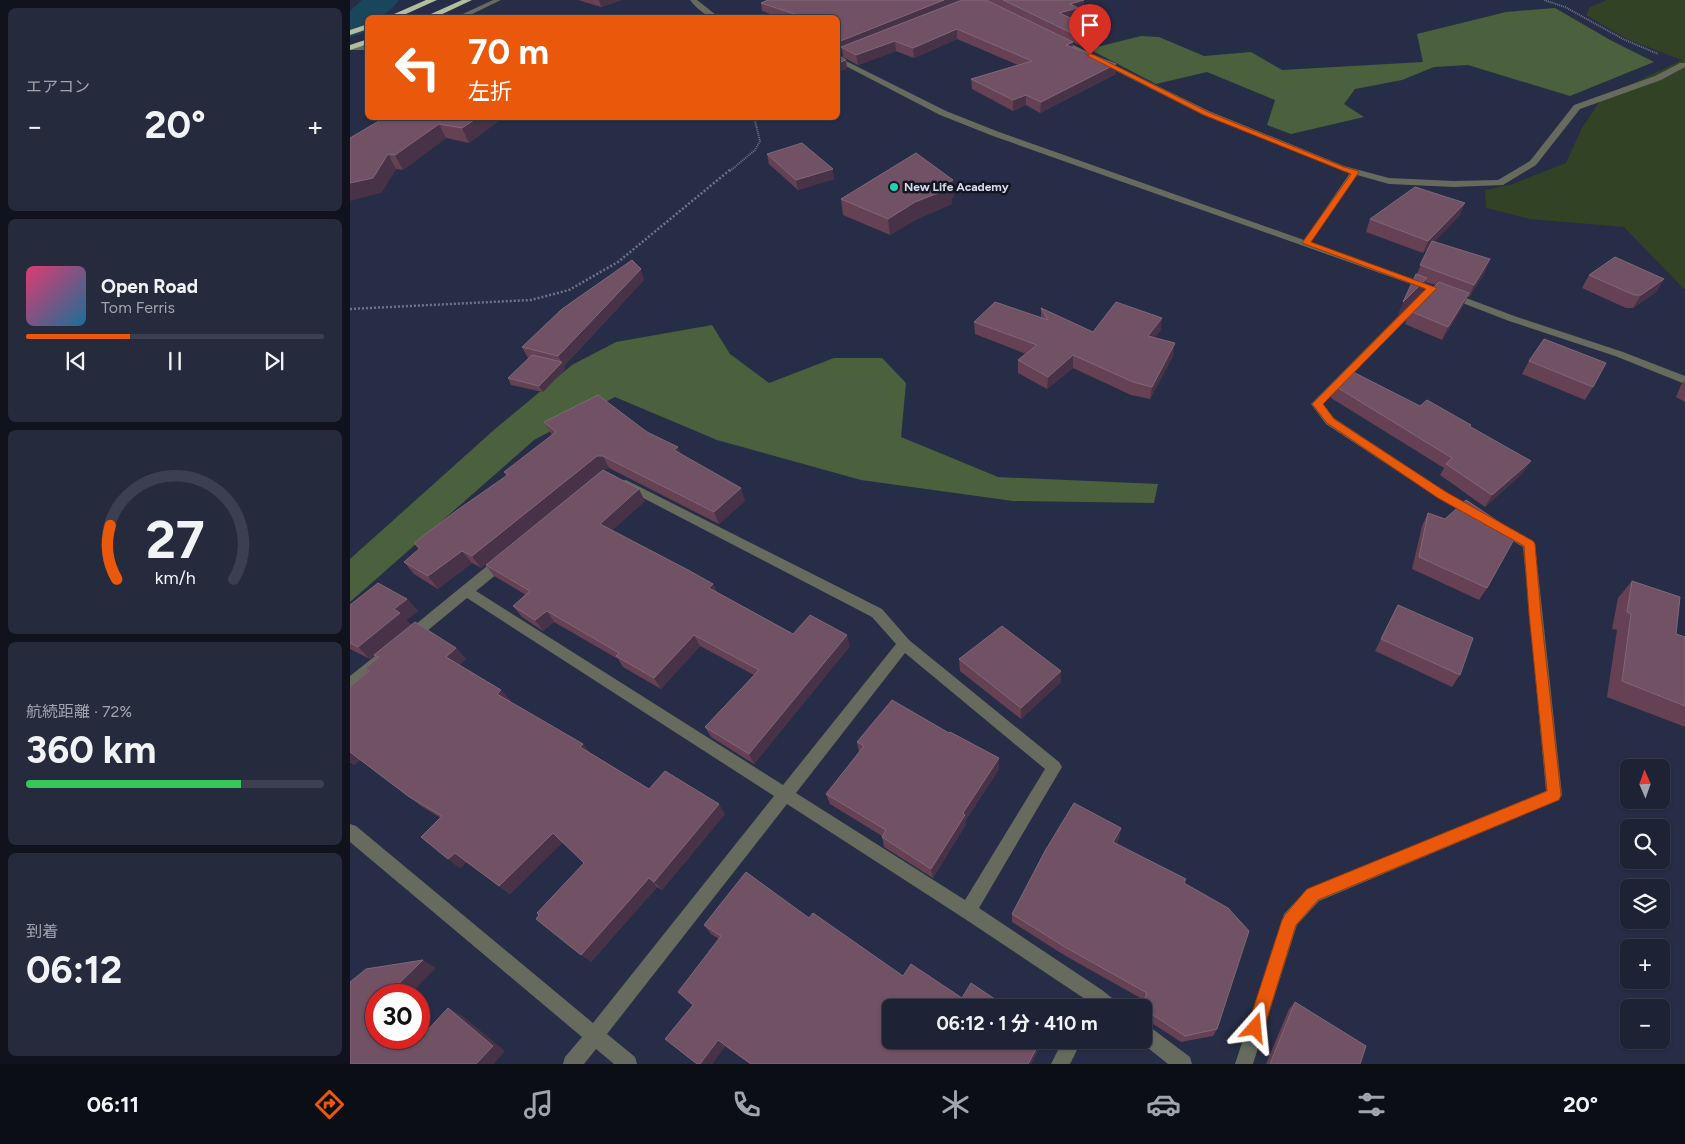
<!DOCTYPE html>
<html lang="ja">
<head>
<meta charset="utf-8">
<style>
	:root { --surface:#1d2234; --page:#252a3c; --text:#f1f3f6; --muted:#a0a4ac; --line:#3b3f4f; --accent:#ea580c }
	body { margin:0; font-family:Figtree,"Noto Sans JP",sans-serif; background:var(--page); color:var(--text); height:100vh; display:flex; flex-direction:column; font-size:19px; white-space:nowrap }
	* { box-sizing:border-box; margin:0 }
	p { font-size:16px; color:var(--muted) }
	.icon { flex:none; width:28px; height:28px; fill:none; stroke:currentColor; stroke-width:2; stroke-linecap:round; stroke-linejoin:round }
	.map { position:relative; flex:1; overflow:hidden }
	.details { display:flex; flex-direction:column; gap:8px; padding:8px; background:#10131d; width:350px }
	.details>* { flex:none }
	.top-card { position:absolute; left:15px; top:15px; width:475px; height:105px; border-radius:8px; box-shadow:0 1px 4px #0004,0 0 0 1px var(--line); background:#ea580c; color:#fff; overflow:hidden }
	.needle { width:32px; rotate:358deg }
	.fabs { position:absolute; left:1270px; top:759px; display:grid; gap:10px }
	.fabs a { display:grid; place-items:center; width:50px; height:50px; border-radius:8px; background:var(--surface); box-shadow:0 1px 4px #0004,0 0 0 1px var(--line); font-size:25px }
	.speed { position:absolute; left:15px; top:984px; display:flex; gap:10px; font-size:25px; font-weight:700; text-align:center }
	.speed>* { display:grid; place-content:center; width:65px; height:65px; border-radius:50%; background:var(--surface); box-shadow:0 1px 4px #0004,0 0 0 1px var(--line); line-height:1 }
	.speed .limit { border:8px solid #d22; background:#fff; color:#111 }
	.pin { position:absolute; display:grid; place-items:center; width:42px; height:42px; color:#fff; margin:-51px -21px; border-radius:50% 50% 50% 0; rotate:-45deg; box-shadow:0 0 5px #0007 }
	.pin .icon { rotate:45deg }
	.me { position:absolute; width:55px; margin:-28px; rotate:18deg; stroke-linejoin:round; filter:drop-shadow(0 0 4px #0008) }
	.turn { display:flex; align-items:center; gap:18px; height:105px; padding:0 20px; font-size:22px }
	.turn .icon { width:65px; height:65px; stroke-width:2.5 }
	.turn b { display:block; font-size:35px; line-height:42px }
	.big { font-size:38px; font-weight:700; line-height:1.1 }
	.details .card { flex:1; display:flex; flex-direction:column; justify-content:center; gap:8px; min-width:0; padding:0 18px; border-radius:8px; background:var(--page) }
	.details .dial { align-items:center; gap:0 }
	.dial svg { height:130px; overflow:visible; fill:none; stroke:var(--line); stroke-width:7; stroke-linecap:round; text-anchor:middle }
	.dial text { fill:var(--text); stroke:none }
	.song { display:flex; align-items:center; gap:15px }
	.cover { width:60px; height:60px; border-radius:8px; background:linear-gradient(135deg,hsl(340 70% 55%),hsl(200 70% 35%)) }
	.played { height:5px; border-radius:2px; background:linear-gradient(90deg,var(--accent) 35%,var(--line) 35%) }
	.keys { display:flex; justify-content:space-around; direction:ltr }
	.heat { display:flex; justify-content:space-between; align-items:center; font-size:28px; direction:ltr }
	.charge { height:8px; border-radius:4px; background:linear-gradient(90deg,#34c759 72%,var(--line) 0) }
	.trip { position:absolute; left:532px; top:999px; width:270px; height:50px; border-radius:8px; background:var(--surface); box-shadow:0 1px 4px #0004,0 0 0 1px var(--line); font-weight:700; line-height:50px; text-align:center }
	.tab-bar { display:flex; height:80px; justify-content:space-around; align-items:center; background:#0c0e15; color:var(--muted) }
	.tab-bar .icon { width:35px; height:35px }
	.tab-bar .on { color:var(--accent) }
	.tab-bar b { font-size:22px; color:var(--text) }
	main { display:flex; flex:1; min-height:0 }
	.map>svg:first-child { display:block }
	.green { fill:#314324 }
	.forest { fill:#4b603c }
	.lines { fill:none; stroke-linecap:round; stroke-linejoin:round }
	.river { fill:#19465c; fill-rule:evenodd }
	.path-far1 { stroke:#6e7389; stroke-width:2; stroke-dasharray:1 1; stroke-linecap:butt }
	.path { stroke:#6e7389; stroke-width:2.5; stroke-dasharray:2 2; stroke-linecap:butt }
	.minor { fill:#666b5e; fill-rule:evenodd }
	.highway { fill:#b2be9e; fill-rule:evenodd }
	.wall { fill:#654153 }
	.shaded-wall { fill:#473247 }
	.building { fill:#715164; stroke:#816779 }
	.route { fill:#ea580c; stroke:#983908 }
	.poi-dot { fill:#19d5b2; stroke:#131621; stroke-width:2 }
	.labels { text-anchor:middle; stroke-width:5; stroke-linejoin:round; paint-order:stroke }
	.far-poi-label { font-size:12px; font-weight:bold; fill:#d6dbeb; stroke:#131621; text-anchor:start }
</style>
</head>
<body>
<main>
<section class="details">
<div class="card"><p>エアコン</p>
<div class="heat"><a>−</a><b class="big">20°</b><a>+</a></div>
</div>
<div class="card">
<div class="song"><i class="cover"></i><div><b>Open Road</b><p>Tom Ferris</p></div></div>
<div class="played"></div>
<div class="keys"><svg class="icon" aria-label="previous" viewBox="0 0 24 24"><path d="M18 5L8 12l10 7zM5 5v14"/></svg><svg class="icon" aria-label="pause" viewBox="0 0 24 24"><path d="M8 5v14M16 5v14"/></svg><svg class="icon" aria-label="next" viewBox="0 0 24 24"><path d="M6 5l10 7-10 7zM19 5v14"/></svg></div>
</div>
<div class="card dial"><svg viewBox="0 0 100 80">
<path d="M14 69A42 42 0 1 1 86 69"/>
<path d="M14 69A42 42 0 0 1 10 36" stroke="#ea580c"/>
<text x="50" y="56" font-size="32" font-weight="700">27</text>
<text x="50" y="72" font-size="11">km/h</text>
</svg></div>
<div class="card"><p>航続距離 · 72%</p><b class="big">360 km</b><div class="charge"></div></div>
<div class="card"><p>到着</p><b class="big">06:12</b></div>
</section>
<div class="map">
<svg width="1335" height="1064" viewBox="0 0 1335 1064">
	<rect width="100%" height="100%" fill="#272d46"/>
	<path class="green" d="M 1257,0 L 1335,0 L 1335,290 L 1274,227 L 1180,219 L 1136,208 L 1135,190 L 1160,185 L 1216,163 L 1232,128 L 1252,98 L 1332,60 L 1277,39 L 1236,15 L 1240,7 Z"/>
	<path class="forest" d="M 1205,8 L 1262,41 L 1304,62 L 1220,96 L 1118,65 L 1084,67 L 1052,80 L 1005,89 L 994,104 L 1014,117 L 941,134 L 917,125 L 925,100 L 857,72 L 806,84 L 739,49 L 791,36 L 809,37 L 854,56 L 901,52 L 932,70 L 1073,62 L 1067,34 L 1156,12 Z
		M 362,325 L 380,354 L 419,383 L 484,358 L 532,358 L 556,383 L 551,437 L 648,477 L 808,484 L 804,503 L 663,501 L 511,480 L 367,440 L 265,397 L 184,440 L 0,602 L 0,559 L 145,429 L 222,365 L 266,342 Z"/>
	<g class="lines">
		<path class="river" d="M 12,0 L 49,0 C 41,11 31,18 18,18 L 18,28 L 11,34 L 0,37 L 0,11 Z"/>
		<path class="path-far1" d="M 1194,0 L 1215,7 L 1273,39 L 1308,54
			M 380,171 L 405,150 L 410,141 L 405,121 L 402,118"/>
		<path class="path" d="M 0,309 L 181,300 L 219,290 L 268,262 L 381,169"/>
		<path class="minor" d="M 143,0 L 151,0 L 114,18 L 104,18 Z
			M 340,0 L 347,0 L 370,18 C 357,18 348,10 340,0 Z
			M 709,38 L 859,111 L 994,166 L 1039,178 L 1104,181 L 1148,180 L 1180,161 L 1224,105 L 1305,76 L 1330,63 L 1335,63 L 1335,67 L 1311,80 L 1230,109 L 1186,165 L 1153,185 L 1104,187 L 1039,184 L 1007,175 L 961,242 L 1087,288 L 973,404 L 984,418 L 1096,492 L 1127,510 L 1129,513 L 1127,516 L 1119,516 L 1088,498 L 976,424 L 961,404 L 1075,289 L 643,136 L 590,115 L 488,62 L 488,57 L 596,111 L 649,132 L 954,240 L 1000,173 L 853,115 L 707,41 L 706,40 Z
			M 0,46 L 18,46 L 18,50 L 0,50 Z
			M 1100,292 L 1167,317 L 1273,352 L 1335,376 L 1335,384 L 1265,356 L 1159,321 L 1097,297 L 1097,293 Z
			M 276,480 L 532,609 L 559,640 L 709,762 L 712,767 L 709,772 L 629,908 L 752,990 L 767,1002 L 770,1008 L 731,1008 L 735,999 L 612,917 L 437,804 L 257,1034 L 285,1057 L 287,1064 L 264,1064 L 246,1049 L 234,1064 L 213,1064 L 215,1057 L 232,1037 L 0,842 L 0,824 L 6,826 L 243,1023 L 424,796 L 117,598 L 65,641 L 60,643 L 55,641 L 53,637 L 55,633 L 148,557 L 158,557 L 159,561 L 158,565 L 126,591 L 433,785 L 546,644 L 522,617 L 272,487 L 270,484 L 272,481 ZM 555,653 L 695,769 L 615,900 L 446,793 Z
			M 1152,524 L 1183,541 L 1185,544 L 1212,795 L 1209,800 L 969,901 L 947,925 L 903,1064 L 885,1064 L 932,920 L 934,914 L 957,889 L 1196,791 L 1173,547 L 1148,532 L 1146,529 L 1148,526 Z
			M 30,654 L 35,656 L 37,660 L 35,664 L 5,689 L 0,691 L 0,676 L 25,656 Z
			M 794,1024 L 800,1027 L 840,1057 L 842,1064 L 818,1064 L 788,1040 L 794,1040 Z
			M 713,1040 L 732,1040 L 720,1064 L 701,1064 Z"/>
		<path class="highway" d="M 76,0 L 87,0 L 47,18 L 35,18 Z
			M 112,0 L 122,0 L 84,18 L 72,18 Z
			M 18,24 L 18,29 L 0,35 L 0,30 Z
			M 18,39 L 18,44 L 0,50 L 0,45 Z"/>
	</g>
	<path class="wall" d="M 228,0 L 272,0 L 251,7 Z
		M 418,0 L 734,0 L 734,8 L 728,10 L 727,17 L 721,18 L 750,40 L 733,47 L 723,42 L 722,48 L 766,64 L 766,74 L 690,113 L 676,105 L 663,111 L 622,89 L 621,79 L 668,65 L 607,39 L 564,58 L 546,51 L 508,65 L 493,57 L 492,50 L 488,51 L 488,18 L 431,18 L 412,11 L 411,3 Z
		M 34,118 L 150,120 L 119,143 L 96,138 L 53,170 L 46,169 L 31,193 Z
		M 417,154 L 484,179 L 448,190 L 419,164 Z
		M 604,197 L 602,198 L 602,204 L 567,219 L 540,235 L 493,215 L 491,199 Z
		M 1110,215 L 1084,242 L 1135,272 L 1119,297 L 1117,297 L 1113,306 L 1092,340 L 1055,324 L 1060,311 L 1086,285 L 1075,282 L 1072,291 L 1048,315 L 1079,247 L 1073,253 L 1016,232 L 1020,219 Z
		M 1239,275 L 1314,279 L 1306,292 L 1283,308 L 1276,308 L 1232,288 Z
		M 294,280 L 214,366 L 215,369 L 193,392 L 161,385 L 158,378 L 179,358 L 178,358 L 172,347 Z
		M 691,308 L 743,332 L 811,330 L 805,337 L 823,356 L 800,399 L 781,395 L 723,368 L 697,389 L 668,373 L 668,360 L 676,354 L 625,334 L 624,322 L 691,317 Z
		M 1179,361 L 1243,387 L 1235,400 L 1172,374 Z
		M 1335,380 L 1335,402 L 1326,397 L 1331,385 Z
		M 985,386 L 1070,406 L 1120,427 L 1174,472 L 1135,507 L 1090,475 L 1094,468 L 981,398 Z
		M 194,422 L 297,432 L 331,454 L 395,501 L 369,524 L 259,468 L 254,469 L 131,568 L 122,563 L 88,589 L 64,574 L 54,562 L 69,550 L 64,543 L 156,476 L 154,472 L 202,435 Z
		M 295,501 L 262,530 L 363,584 L 367,592 L 443,634 L 500,646 L 404,764 L 361,737 L 355,727 L 404,675 L 350,646 L 311,689 L 273,667 L 268,659 L 204,622 L 193,631 L 172,617 L 163,606 L 176,595 L 144,576 L 136,565 Z
		M 1078,513 L 1095,519 L 1137,588 L 1129,600 L 1062,569 L 1072,526 Z
		M 1282,581 L 1326,634 L 1335,637 L 1335,727 L 1257,697 L 1267,630 L 1262,629 L 1268,598 Z
		M 57,599 L 68,611 L 56,620 L 61,625 L 106,648 L 116,659 L 109,665 L 151,690 L 161,701 L 160,702 L 233,744 L 239,752 L 299,789 L 375,814 L 312,890 L 307,887 L 241,962 L 234,863 L 213,842 L 160,894 L 116,862 L 110,868 L 98,859 L 91,818 L 71,806 L 10,760 L 4,765 L 0,762 L 0,687 L 18,671 L 15,668 L 28,658 L 24,655 L 20,659 L 0,649 L 0,605 Z
		M 1048,605 L 1110,675 L 1102,687 L 1025,651 Z
		M 609,659 L 711,682 L 671,719 L 610,671 Z
		M 507,742 L 649,769 L 616,820 L 616,824 L 583,878 L 534,847 L 532,837 L 532,836 L 480,804 L 476,794 L 509,752 Z
		M 771,828 L 769,838 L 766,844 L 834,883 L 867,1029 L 863,1036 L 831,1042 L 794,1018 L 794,1000 L 714,955 L 662,922 L 662,914 Z
		M 459,918 L 553,976 L 612,998 L 658,1008 L 541,1040 L 693,1040 L 681,1064 L 400,1064 L 375,1046 L 362,1064 L 343,1005 L 369,939 L 361,934 L 354,925 Z
		M 945,1002 L 1010,1064 L 916,1064 L 939,1009 Z"/>
	<path class="shaded-wall" d="M 249,0 L 272,0 L 251,7 Z
		M 594,0 L 615,0 L 491,47 L 492,50 L 488,51 L 488,42 Z
		M 734,0 L 734,8 L 728,10 L 727,17 L 709,22 L 709,13 L 720,4 Z
		M 607,29 L 607,39 L 564,58 L 563,48 Z
		M 750,31 L 750,40 L 733,47 L 734,39 Z
		M 545,41 L 546,51 L 508,65 L 506,55 Z
		M 723,42 L 722,52 L 716,45 Z
		M 496,60 L 497,69 L 488,72 L 488,63 Z
		M 766,64 L 766,74 L 690,113 L 691,102 Z
		M 676,95 L 676,105 L 663,111 L 663,100 Z
		M 127,118 L 149,118 L 150,120 L 119,143 L 112,128 Z
		M 89,124 L 96,138 L 53,170 L 45,155 Z
		M 38,154 L 46,169 L 31,193 L 0,201 L 0,183 Z
		M 483,169 L 484,179 L 448,190 L 446,180 Z
		M 603,180 L 604,197 L 602,198 L 602,204 L 567,219 L 540,235 L 538,219 L 595,184 Z
		M 1115,203 L 1110,215 L 1073,253 L 1078,241 Z
		M 1140,259 L 1135,272 L 1119,297 L 1124,285 Z
		M 291,269 L 294,280 L 214,366 L 215,369 L 193,392 L 189,386 L 212,363 L 208,356 Z
		M 1077,278 L 1072,291 L 1048,315 L 1053,302 Z
		M 1314,279 L 1306,292 L 1283,308 L 1291,295 Z
		M 1119,293 L 1113,306 L 1092,340 L 1098,327 Z
		M 812,318 L 811,330 L 796,348 L 798,336 Z
		M 825,343 L 823,356 L 800,399 L 802,387 Z
		M 723,355 L 723,368 L 697,389 L 698,377 Z
		M 328,447 L 333,459 L 324,450 Z
		M 247,456 L 253,456 L 259,468 L 254,469 L 131,568 L 122,556 Z
		M 1181,461 L 1174,472 L 1135,507 L 1142,495 Z
		M 391,488 L 395,501 L 369,524 L 364,512 Z
		M 289,489 L 295,501 L 256,536 L 250,524 Z
		M 112,551 L 122,563 L 88,589 L 78,576 Z
		M 363,584 L 368,595 L 359,588 Z
		M 57,599 L 68,611 L 56,620 L 61,625 L 20,659 L 8,647 L 44,609 Z
		M 197,611 L 204,622 L 193,631 L 185,620 Z
		M 344,635 L 350,646 L 311,689 L 304,678 Z
		M 497,635 L 500,646 L 404,764 L 399,754 Z
		M 106,648 L 116,659 L 106,668 L 96,657 Z
		M 711,671 L 711,682 L 671,719 L 671,708 Z
		M 151,690 L 161,701 L 156,705 L 147,694 Z
		M 233,744 L 241,755 L 230,747 Z
		M 0,752 L 10,760 L 4,765 L 0,761 Z
		M 649,758 L 649,769 L 616,820 L 616,824 L 583,878 L 581,869 L 613,813 Z
		M 369,804 L 375,814 L 312,890 L 304,882 Z
		M 771,828 L 769,838 L 761,852 L 763,842 Z
		M 203,833 L 213,842 L 160,894 L 149,886 Z
		M 105,853 L 116,862 L 110,868 L 98,859 Z
		M 299,878 L 307,887 L 241,962 L 231,955 Z
		M 73,960 L 86,968 L 59,995 L 37,995 Z
		M 98,1008 L 111,1015 L 155,1051 L 144,1064 L 126,1064 Z
		M 69,1029 L 86,1042 L 72,1036 L 69,1034 Z
		M 368,1040 L 375,1046 L 362,1064 L 350,1064 Z
		M 691,1040 L 693,1040 L 681,1064 L 678,1064 Z"/>
	<path class="building" d="M 418,0 L 594,0 L 488,42 L 488,18 L 457,18 L 411,3 Z
		M 612,0 L 636,0 L 723,42 L 716,45 L 766,64 L 691,102 L 676,95 L 663,100 L 621,79 L 682,61 L 607,29 L 563,48 L 545,41 L 506,55 L 491,47 Z
		M 653,0 L 734,0 L 720,4 L 728,8 L 709,13 L 750,31 L 734,39 Z
		M 488,55 L 496,60 L 488,63 Z
		M 34,118 L 127,118 L 112,128 L 89,124 L 45,155 L 38,154 L 23,178 L 0,183 L 0,138 Z
		M 452,143 L 483,169 L 446,180 L 417,154 Z
		M 566,153 L 603,180 L 595,184 L 601,188 L 565,202 L 538,219 L 491,199 Z
		M 1065,187 L 1115,203 L 1078,241 L 1020,219 Z
		M 1082,241 L 1140,259 L 1124,285 L 1070,265 Z
		M 1265,257 L 1314,279 L 1291,295 L 1284,295 L 1239,275 Z
		M 282,260 L 291,269 L 208,356 L 172,347 L 212,309 Z
		M 1066,274 L 1077,278 L 1053,302 Z
		M 1089,282 L 1119,293 L 1098,327 L 1060,311 Z
		M 645,302 L 698,320 L 691,308 L 743,332 L 766,302 L 812,318 L 798,336 L 825,343 L 802,387 L 783,382 L 723,355 L 698,377 L 668,360 L 687,345 L 624,322 Z
		M 1194,339 L 1256,363 L 1243,387 L 1179,361 Z
		M 182,355 L 212,362 L 189,386 L 158,378 Z
		M 1001,371 L 1070,406 L 1077,400 L 1121,425 L 1119,426 L 1181,461 L 1142,495 L 1096,464 L 1102,458 L 985,386 Z
		M 248,395 L 297,432 L 328,447 L 324,450 L 391,488 L 364,512 L 253,456 L 247,456 L 122,556 L 112,551 L 78,576 L 54,562 L 70,548 L 64,543 L 106,511 L 159,474 L 154,472 L 206,432 L 194,422 Z
		M 253,470 L 289,489 L 250,524 L 340,571 L 363,584 L 359,588 L 443,634 L 460,615 L 497,635 L 399,754 L 355,727 L 409,670 L 344,635 L 304,678 L 266,656 L 269,653 L 197,611 L 185,620 L 163,606 L 180,591 L 136,565 Z
		M 1116,500 L 1167,534 L 1137,588 L 1069,557 L 1078,513 L 1095,519 Z
		M 1282,581 L 1330,597 L 1326,634 L 1335,637 L 1335,706 L 1272,681 L 1281,614 L 1277,612 Z
		M 28,583 L 57,599 L 44,609 L 50,613 L 8,647 L 0,643 L 0,605 Z
		M 1048,605 L 1123,638 L 1110,675 L 1031,639 Z
		M 65,622 L 106,648 L 96,657 L 151,690 L 147,694 L 233,744 L 230,747 L 299,789 L 315,771 L 369,804 L 304,882 L 299,878 L 231,955 L 186,919 L 189,915 L 187,913 L 234,863 L 203,833 L 149,886 L 105,853 L 98,859 L 71,837 L 92,816 L 58,796 L 0,752 L 0,687 L 19,671 L 15,668 L 29,657 L 24,655 Z
		M 652,626 L 711,671 L 671,708 L 609,659 Z
		M 542,700 L 599,733 L 600,732 L 649,758 L 613,813 L 615,815 L 581,869 L 532,837 L 536,830 L 476,794 L 514,746 L 507,742 Z
		M 724,803 L 771,828 L 763,842 L 836,879 L 834,883 L 878,908 L 899,931 L 867,1029 L 835,1036 L 794,1009 L 794,1008 L 791,1007 L 797,993 L 715,947 L 662,914 L 695,851 Z
		M 396,872 L 459,918 L 463,913 L 553,976 L 561,964 L 612,998 L 621,983 L 658,1008 L 541,1008 L 541,1040 L 691,1040 L 678,1064 L 401,1064 L 368,1040 L 350,1064 L 347,1064 L 315,1039 L 343,1005 L 328,992 L 371,936 L 354,925 Z
		M 73,960 L 37,995 L 26,995 L 26,1038 L 69,1038 L 69,1034 L 72,1036 L 98,1008 L 143,1046 L 126,1064 L 0,1064 L 0,982 L 16,969 Z
		M 945,1002 L 1016,1046 L 1010,1064 L 920,1064 Z"/>
	<path class="route" d="M 738,54 L 742,54 L 858,112 L 994,167 L 1008,171 L 1009,172 L 961,242 L 1087,288 L 973,404 L 984,419 L 1096,492 L 1183,541 L 1185,544 L 1191,614 L 1211,795 L 1209,800 L 968,900 L 946,925 L 914,1028 L 911,1034 L 905,1036 L 900,1034 L 897,1028 L 932,920 L 935,915 L 957,889 L 1197,791 L 1179,614 L 1174,546 L 1088,498 L 977,423 L 962,404 L 1076,289 L 952,243 L 1001,174 L 854,115 L 738,56 Z"/>
	<circle class="poi-dot" cx="544" cy="187" r="5"/>
	<g class="labels">
		<g class="far-poi-label">
			<text x="554" y="191">New Life Academy</text>
		</g>
	</g>
</svg>
<div class="fabs">
<a><svg class="needle" viewBox="-14 -14 28 28"><path d="M0-13l5 13h-10z" fill="#e53935"/><path d="M0 13l5-13h-10z" fill="#a0a4ac"/></svg></a>
<a><svg class="icon" aria-label="search" viewBox="0 0 24 24"><circle cx="10" cy="10" r="6"/><path d="M15 15l6 6"/></svg></a>
<a><svg class="icon" aria-label="layers" viewBox="0 0 24 24"><path d="M12 4l9 5-9 5-9-5zM3 14l9 5 9-5"/></svg></a>
<a>+</a>
<a>−</a>
</div>
<div class="speed"><div class="limit">30</div></div>
<div class="pin" style="left:740px;top:55px;background:#d93025"><svg class="icon" aria-label="arrive" viewBox="0 0 24 24"><path d="M6 21V4h12l-3 4 3 4H6"/></svg></div>
<svg class="me" style="left:905px;top:1028px" viewBox="-20 -20 40 40"><path d="M0-17L14 15 0 8-14 15z" fill="#ea580c" stroke="#fff" stroke-width="4"/></svg>
<div class="trip">06:12 · 1 分 · 410 m</div>
<div class="top-card">
<div class="turn"><svg class="icon" aria-label="left" viewBox="0 0 24 24"><path d="M17 20v-9H6M10 6l-5 5 5 5"/></svg><div><b>70 m</b>左折</div></div>
</div>
</div>
</main>
<nav class="tab-bar">
<b>06:11</b>
<svg class="icon on" aria-label="directions" viewBox="0 0 24 24"><path d="M12 3l9 9-9 9-9-9zM9 14v-3h6M13 9l2 2-2 2"/></svg>
<svg class="icon" aria-label="music" viewBox="0 0 24 24"><path d="M9 18V5l10-2v13"/><circle cx="6" cy="18" r="3"/><circle cx="16" cy="16" r="3"/></svg>
<svg class="icon" aria-label="phone" viewBox="0 0 24 24"><path d="M5 4h4l2 5-3 2q2 4 5 5l2-3 5 2v4C11 20 4 13 5 4z"/></svg>
<svg class="icon" aria-label="climate" viewBox="0 0 24 24"><path d="M12 3v18M4 7l16 10M4 17L20 7"/></svg>
<svg class="icon" aria-label="car" viewBox="0 0 24 24"><path d="M5 17H2v-5l4-1 3-4h7l3 4 3 1v5h-3M9 17h6M6 11h13"/><circle cx="7" cy="17" r="2"/><circle cx="17" cy="17" r="2"/></svg>
<svg class="icon" aria-label="filters" viewBox="0 0 24 24"><path d="M4 7h16M4 17h16"/><circle cx="9" cy="7" r="2"/><circle cx="15" cy="17" r="2"/></svg>
<b>20°</b>
</nav>
</body>
</html>
